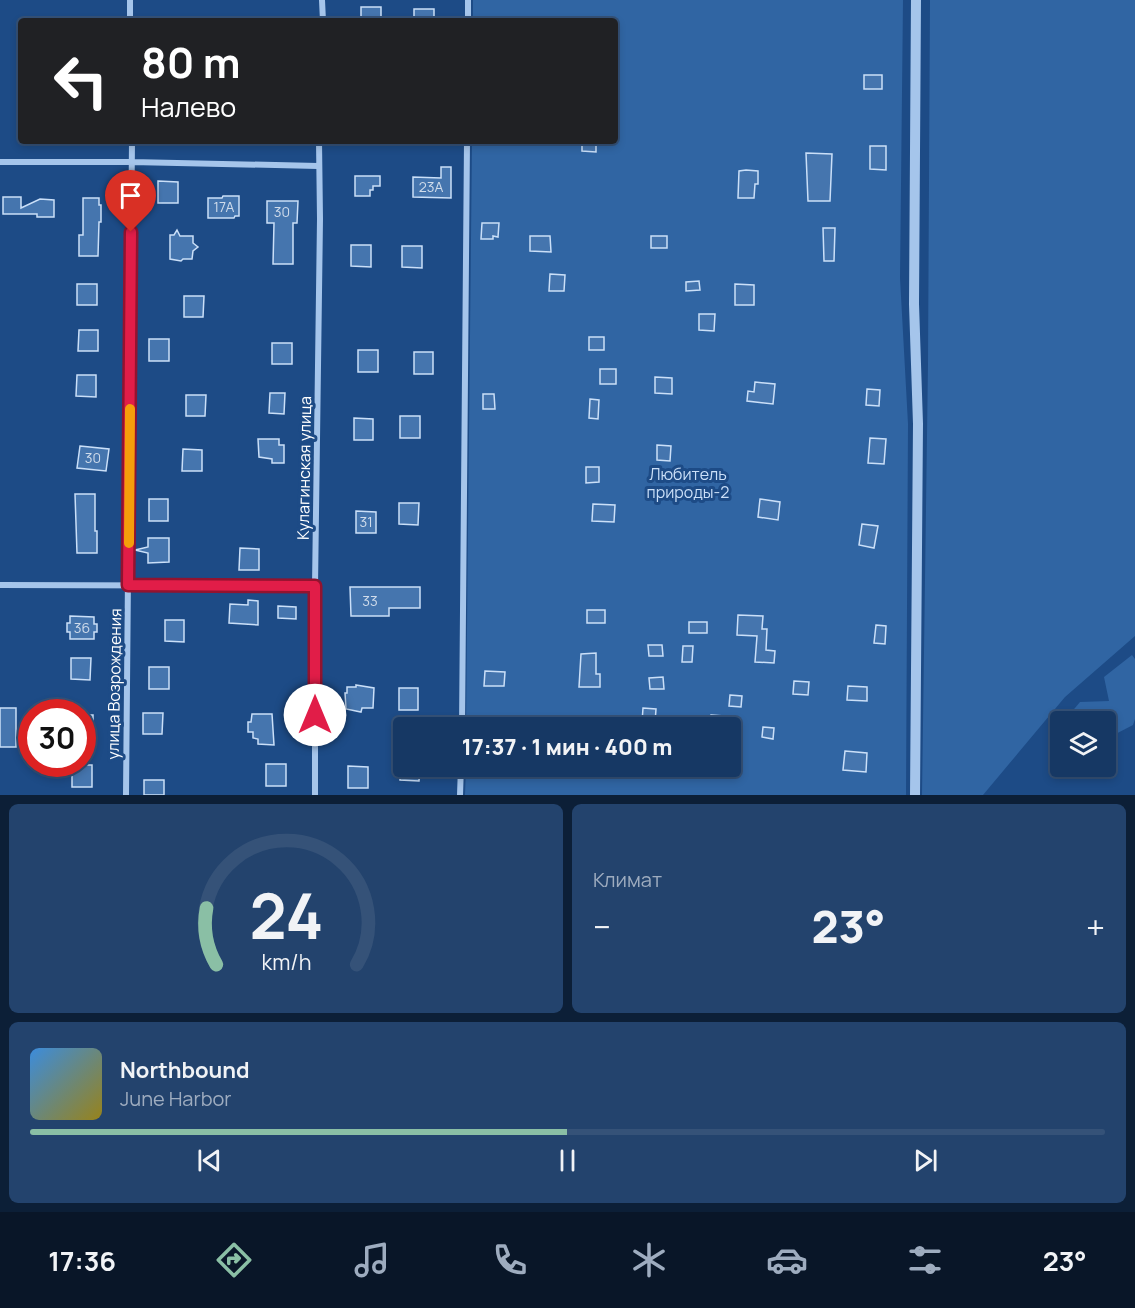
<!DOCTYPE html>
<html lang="ru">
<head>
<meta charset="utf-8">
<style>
	:root { --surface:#163864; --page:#23436d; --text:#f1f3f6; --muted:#9eacbf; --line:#355278; --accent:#8abfa5 }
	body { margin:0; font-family:Manrope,sans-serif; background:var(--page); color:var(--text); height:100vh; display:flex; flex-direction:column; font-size:22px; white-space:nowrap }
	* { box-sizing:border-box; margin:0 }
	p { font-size:20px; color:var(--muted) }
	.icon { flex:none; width:33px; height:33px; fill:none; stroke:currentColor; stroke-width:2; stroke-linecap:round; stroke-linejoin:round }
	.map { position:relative; height:795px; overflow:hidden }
	.side { display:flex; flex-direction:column; gap:9px; padding:9px; background:#0c1f37; flex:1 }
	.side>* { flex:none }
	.banner { position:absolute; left:18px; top:18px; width:600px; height:126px; border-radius:6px; box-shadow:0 3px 9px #0003,0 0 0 2px var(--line); background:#202124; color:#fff; overflow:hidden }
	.controls { position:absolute; left:1050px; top:711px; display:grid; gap:12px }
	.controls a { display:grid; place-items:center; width:66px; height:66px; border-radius:6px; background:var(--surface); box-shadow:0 3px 9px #0003,0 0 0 2px var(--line); font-size:30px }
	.speed { position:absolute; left:18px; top:699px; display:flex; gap:12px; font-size:30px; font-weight:700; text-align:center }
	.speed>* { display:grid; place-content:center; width:78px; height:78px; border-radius:50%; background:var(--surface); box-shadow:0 3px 9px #0003,0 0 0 2px var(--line); line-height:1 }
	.speed .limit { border:9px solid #d22; background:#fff; color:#111 }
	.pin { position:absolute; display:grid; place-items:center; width:51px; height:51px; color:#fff; margin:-62px -26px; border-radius:50% 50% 50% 0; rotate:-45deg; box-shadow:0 0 6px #0007 }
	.pin .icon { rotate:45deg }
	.me { position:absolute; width:66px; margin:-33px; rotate:0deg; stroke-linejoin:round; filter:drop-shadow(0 0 4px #0008) }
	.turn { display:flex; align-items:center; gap:21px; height:126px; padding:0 24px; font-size:27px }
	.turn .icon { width:78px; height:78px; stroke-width:2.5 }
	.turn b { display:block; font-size:42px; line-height:51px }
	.big { font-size:45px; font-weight:800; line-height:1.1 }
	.side .tile { flex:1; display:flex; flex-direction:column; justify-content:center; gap:9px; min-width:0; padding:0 21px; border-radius:9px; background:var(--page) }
	.side .dial { align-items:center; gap:0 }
	.dial svg { height:156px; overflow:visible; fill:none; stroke:var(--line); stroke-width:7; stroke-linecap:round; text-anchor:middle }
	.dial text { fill:var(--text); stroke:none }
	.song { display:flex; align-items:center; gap:18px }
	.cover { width:72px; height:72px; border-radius:9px; background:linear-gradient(135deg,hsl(210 70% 55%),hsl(50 70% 35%)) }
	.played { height:6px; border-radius:3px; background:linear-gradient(90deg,var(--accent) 50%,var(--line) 50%) }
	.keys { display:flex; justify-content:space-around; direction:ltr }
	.heat { display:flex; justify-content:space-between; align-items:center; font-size:33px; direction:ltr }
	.side .tiles { flex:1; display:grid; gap:9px; grid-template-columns:1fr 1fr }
	.tile:last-child { grid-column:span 2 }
	.trip { position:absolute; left:393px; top:717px; width:348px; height:60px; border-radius:6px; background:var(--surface); box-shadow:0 3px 9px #0003,0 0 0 2px var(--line); font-weight:800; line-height:60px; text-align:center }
	.tabs { display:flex; height:96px; justify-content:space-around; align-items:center; background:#091628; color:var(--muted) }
	.tabs .icon { width:42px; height:42px }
	.tabs .selected { color:var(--accent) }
	.tabs b { font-size:27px; color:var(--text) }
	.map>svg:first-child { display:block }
	.green { fill:#3065a3 }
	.building { fill:#4575ae; stroke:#cadff8; stroke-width:1.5 }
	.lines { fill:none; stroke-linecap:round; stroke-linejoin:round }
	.minor { stroke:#a5c5eb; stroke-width:6 }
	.tertiary { stroke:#a5c5eb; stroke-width:10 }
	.route-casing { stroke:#92132f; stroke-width:15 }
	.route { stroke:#e11d48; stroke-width:10 }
	.slow { stroke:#f59e0b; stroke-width:10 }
	.labels { text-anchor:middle; stroke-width:6; stroke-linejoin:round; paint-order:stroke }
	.number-label { font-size:14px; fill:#d0dceb }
	.street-label { font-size:16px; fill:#fff; stroke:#1d4b86 }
	.park-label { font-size:16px; fill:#cadff8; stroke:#1d4b86 }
</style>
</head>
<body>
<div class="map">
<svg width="1135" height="795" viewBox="0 0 1135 795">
	<rect width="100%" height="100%" fill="#1d4b86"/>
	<path class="green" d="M 473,0 L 903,0 L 900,278 L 908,424 L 906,795 L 465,795 L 466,767 L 730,766 L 730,728 L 466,727 L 472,141 L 615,141 L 615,21 L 473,21 Z
		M 930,0 L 1135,0 L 1135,636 L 1065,697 L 983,795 L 922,795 L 928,364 Z
		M 1132,655 L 1135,659 L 1135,719 L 1133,725 L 1106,739 L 1106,722 L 1064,721 L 1080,702 L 1109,701 L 1104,677 Z"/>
	<path class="building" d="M 361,7 L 381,7 L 381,21 L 361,21 Z
		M 414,9 L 434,9 L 434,21 L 414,21 Z
		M 864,75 L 882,75 L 882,89 L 864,89 Z
		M 582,141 L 596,141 L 596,152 L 582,151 Z
		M 870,146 L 886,146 L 886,170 L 870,169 Z
		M 806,153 L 832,154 L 830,201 L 808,201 Z
		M 441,167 L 451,167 L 451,198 L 413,197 L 413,177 L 441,178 Z
		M 746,170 L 758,171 L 758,184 L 755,184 L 754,198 L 738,198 L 739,171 Z
		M 355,176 L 380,176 L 380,186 L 373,186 L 373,190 L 370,190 L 370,196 L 355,196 Z
		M 158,181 L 178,182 L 178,203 L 158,203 Z
		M 223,196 L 239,196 L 239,216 L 235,216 L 234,218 L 208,218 L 208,198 L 222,198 Z
		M 3,197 L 21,197 L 21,208 L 40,199 L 54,200 L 54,217 L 37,217 L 37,214 L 3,214 Z
		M 83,198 L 99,198 L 99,205 L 101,205 L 101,222 L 99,222 L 98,256 L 79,256 L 79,235 L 83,235 Z
		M 267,201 L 298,201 L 297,223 L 293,223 L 293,264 L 273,264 L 274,223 L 267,223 Z
		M 482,223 L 499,223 L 498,237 L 493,236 L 493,239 L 481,239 Z
		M 823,228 L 835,228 L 834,261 L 824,261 Z
		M 177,230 L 180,236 L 193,236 L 193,243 L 198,247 L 193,251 L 192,259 L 183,259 L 181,261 L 170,259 L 170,235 L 174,235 Z
		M 530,236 L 550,236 L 551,252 L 530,251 Z
		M 651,236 L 667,236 L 667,248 L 651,248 Z
		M 351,245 L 371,245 L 371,267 L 351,266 Z
		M 402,246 L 422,246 L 422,268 L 402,267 Z
		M 550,274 L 565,275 L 564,291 L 549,291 Z
		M 699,281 L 700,290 L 686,291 L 686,282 Z
		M 77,284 L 97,284 L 97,305 L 77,305 Z
		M 735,284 L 754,285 L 754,305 L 735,305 Z
		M 184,296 L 204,296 L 203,317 L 184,317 Z
		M 699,314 L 715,314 L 714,331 L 699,330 Z
		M 79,330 L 98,330 L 98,351 L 78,351 Z
		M 589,337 L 604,337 L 604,350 L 589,350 Z
		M 149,339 L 169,339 L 169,361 L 149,361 Z
		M 272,343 L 292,343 L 292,364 L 272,364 Z
		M 358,350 L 378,350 L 378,372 L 358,372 Z
		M 414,352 L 433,352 L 433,374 L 414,374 Z
		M 600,369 L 616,369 L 616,384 L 600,384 Z
		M 77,375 L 96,375 L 96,397 L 76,396 Z
		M 655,377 L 672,378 L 672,394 L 655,393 Z
		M 755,382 L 775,384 L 773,404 L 747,401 L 748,391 L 754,392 Z
		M 867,389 L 880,390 L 879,406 L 866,405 Z
		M 270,393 L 285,393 L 284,414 L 269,413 Z
		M 483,394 L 494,394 L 495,409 L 483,409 Z
		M 186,395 L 206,395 L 205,416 L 186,416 Z
		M 590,399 L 599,400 L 598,419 L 589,418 Z
		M 400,416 L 420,416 L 420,438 L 400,438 Z
		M 354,418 L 373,419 L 373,440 L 354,440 Z
		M 870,438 L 886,439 L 884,464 L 868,463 Z
		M 258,439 L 279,439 L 279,445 L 284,445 L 284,463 L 272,463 L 272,459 L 259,457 Z
		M 657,445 L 671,446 L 670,461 L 657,460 Z
		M 80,446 L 109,449 L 106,471 L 77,468 Z
		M 183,449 L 202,450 L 202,471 L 182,471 Z
		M 586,467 L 599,467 L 599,482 L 586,483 Z
		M 75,494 L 95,494 L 95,531 L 97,531 L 97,553 L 77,553 Z
		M 149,499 L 168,499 L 168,521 L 149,521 Z
		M 760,499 L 780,502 L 778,520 L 758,517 Z
		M 399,503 L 419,503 L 418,525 L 399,524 Z
		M 593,504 L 615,505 L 614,522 L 592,521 Z
		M 356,511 L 376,512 L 376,533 L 356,533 Z
		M 862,524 L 878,526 L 874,548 L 859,545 Z
		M 148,538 L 169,538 L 169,562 L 148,563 L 148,553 L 135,550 L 148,547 Z
		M 240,548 L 259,549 L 259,570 L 239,570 Z
		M 350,587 L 420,587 L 420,608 L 389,608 L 389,616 L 351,616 Z
		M 248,600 L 258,601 L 258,625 L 229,623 L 230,604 L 248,605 Z
		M 278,606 L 296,607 L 296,619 L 278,618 Z
		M 587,610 L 605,610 L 605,623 L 587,623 Z
		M 738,615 L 763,616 L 762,629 L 767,629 L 766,650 L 775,651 L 774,663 L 755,662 L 757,636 L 737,635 Z
		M 70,616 L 94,617 L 94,624 L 97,624 L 97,632 L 94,632 L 94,639 L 70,639 L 70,632 L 67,632 L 67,623 L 70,623 Z
		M 165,620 L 184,620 L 184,642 L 165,641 Z
		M 689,622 L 707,622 L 707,633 L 689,633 Z
		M 876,625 L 886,626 L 885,644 L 874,643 Z
		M 648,645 L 662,645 L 663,656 L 649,656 Z
		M 683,646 L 693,646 L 692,662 L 682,662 Z
		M 596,653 L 596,674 L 600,674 L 600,687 L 579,687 L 581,654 Z
		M 71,658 L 91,658 L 90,680 L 71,679 Z
		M 149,667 L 169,667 L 169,689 L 149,689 Z
		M 485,671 L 505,672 L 504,686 L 484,686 Z
		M 663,677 L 664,689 L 650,689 L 649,678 Z
		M 794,681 L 809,682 L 808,695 L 793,694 Z
		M 356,685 L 374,688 L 373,708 L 362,708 L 361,712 L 346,709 L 345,693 L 347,693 L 347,687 L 356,687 Z
		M 848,686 L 867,687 L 867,701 L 847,700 Z
		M 399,688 L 418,688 L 418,710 L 399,710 Z
		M 730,695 L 742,696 L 741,707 L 729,706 Z
		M 0,708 L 16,708 L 16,747 L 0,747 Z
		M 643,708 L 656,709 L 655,723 L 642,722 Z
		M 143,713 L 163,713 L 162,734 L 143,734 Z
		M 252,714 L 272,714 L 274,745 L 258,744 L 258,739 L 253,738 L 253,732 L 248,732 L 248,722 L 251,722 Z
		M 82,715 L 93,715 L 93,737 L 82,737 Z
		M 711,715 L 724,716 L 723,728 L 710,728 Z
		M 536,719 L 552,719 L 552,728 L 536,728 Z
		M 763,727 L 774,728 L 773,739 L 762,737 Z
		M 845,751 L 867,753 L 866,772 L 843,770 Z
		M 266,764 L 286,764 L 286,786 L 266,786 Z
		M 72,765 L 92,765 L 92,787 L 72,787 Z
		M 348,766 L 368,767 L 368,788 L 348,788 Z
		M 400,766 L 420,766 L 419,781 L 400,780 Z
		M 144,780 L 164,780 L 164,795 L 144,795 Z"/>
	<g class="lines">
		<path class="minor" d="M 130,0 L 130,21
			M 322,0 L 323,21
			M 468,21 L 468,0
			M 0,162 L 132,162 L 318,166
			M 0,585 L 315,586
			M 462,728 L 467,141
			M 126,795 L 132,141
			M 315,795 L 315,586 L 320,219 L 319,141
			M 460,795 L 461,766"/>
		<path class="tertiary" d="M 915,795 L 918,424 L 914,304 L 916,0"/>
	</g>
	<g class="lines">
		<defs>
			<path id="route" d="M 131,232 L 128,585 L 315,586 L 315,715"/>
		</defs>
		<use href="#route" class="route-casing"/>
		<use href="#route" class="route"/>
		<path class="slow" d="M 129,543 L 130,409"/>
	</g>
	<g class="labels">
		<g class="number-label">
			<text x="431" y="192">23А</text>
			<text x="224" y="212">17А</text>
			<text x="282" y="217">30</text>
			<text x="93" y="463">30</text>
			<text x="366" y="527">31</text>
			<text x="370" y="606">33</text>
			<text x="82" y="633">36</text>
		</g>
		<g class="street-label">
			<text transform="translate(304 468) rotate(-89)" y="6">Кулагинская улица</text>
			<text transform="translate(114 684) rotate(-89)" y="6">улица Возрождения</text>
		</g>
		<g class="park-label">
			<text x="688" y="480">Любитель<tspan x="688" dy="18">природы-2</tspan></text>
		</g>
	</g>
</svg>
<div class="controls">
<a><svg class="icon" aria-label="layers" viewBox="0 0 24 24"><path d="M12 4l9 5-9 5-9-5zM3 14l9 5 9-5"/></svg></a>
</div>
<div class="speed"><div class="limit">30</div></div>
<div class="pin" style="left:131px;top:232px;background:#d93025"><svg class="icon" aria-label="arrive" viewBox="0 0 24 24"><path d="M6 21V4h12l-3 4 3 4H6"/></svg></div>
<svg class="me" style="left:315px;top:715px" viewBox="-20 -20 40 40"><circle r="19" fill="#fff"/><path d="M0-13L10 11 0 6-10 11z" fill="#e11d48"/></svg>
<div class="trip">17:37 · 1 мин · 400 m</div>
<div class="banner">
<div class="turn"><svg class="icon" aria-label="left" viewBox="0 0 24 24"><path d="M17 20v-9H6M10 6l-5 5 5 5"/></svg><div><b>80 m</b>Налево</div></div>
</div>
</div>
<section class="side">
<div class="tiles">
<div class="tile dial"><svg viewBox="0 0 100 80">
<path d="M14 69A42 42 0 1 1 86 69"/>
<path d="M14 69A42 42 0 0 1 9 40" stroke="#8abfa5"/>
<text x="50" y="56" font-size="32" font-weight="700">24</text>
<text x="50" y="72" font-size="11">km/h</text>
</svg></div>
<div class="tile"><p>Климат</p>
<div class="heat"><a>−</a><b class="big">23°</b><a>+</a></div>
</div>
<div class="tile">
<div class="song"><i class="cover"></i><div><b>Northbound</b><p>June Harbor</p></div></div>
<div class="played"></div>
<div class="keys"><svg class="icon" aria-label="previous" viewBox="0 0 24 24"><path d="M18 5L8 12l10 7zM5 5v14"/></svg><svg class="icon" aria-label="pause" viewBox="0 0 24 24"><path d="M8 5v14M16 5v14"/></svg><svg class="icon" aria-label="next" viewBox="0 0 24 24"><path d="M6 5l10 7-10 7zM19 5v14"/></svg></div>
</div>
</div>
</section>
<nav class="tabs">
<b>17:36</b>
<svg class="icon selected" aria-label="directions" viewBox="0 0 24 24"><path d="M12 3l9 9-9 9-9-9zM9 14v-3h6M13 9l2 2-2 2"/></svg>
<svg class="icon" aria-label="music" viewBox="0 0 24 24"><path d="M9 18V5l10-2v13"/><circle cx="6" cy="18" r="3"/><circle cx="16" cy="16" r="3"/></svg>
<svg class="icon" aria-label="phone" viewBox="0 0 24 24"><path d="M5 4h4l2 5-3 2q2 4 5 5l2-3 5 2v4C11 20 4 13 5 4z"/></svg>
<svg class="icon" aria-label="climate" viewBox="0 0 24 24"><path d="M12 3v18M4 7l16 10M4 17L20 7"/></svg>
<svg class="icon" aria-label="car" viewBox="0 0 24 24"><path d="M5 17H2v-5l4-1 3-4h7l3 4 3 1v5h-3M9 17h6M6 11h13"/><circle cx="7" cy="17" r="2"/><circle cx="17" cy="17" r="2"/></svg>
<svg class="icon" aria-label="filters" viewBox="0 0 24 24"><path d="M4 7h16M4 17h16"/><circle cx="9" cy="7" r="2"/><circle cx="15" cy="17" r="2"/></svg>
<b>23°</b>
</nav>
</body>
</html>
